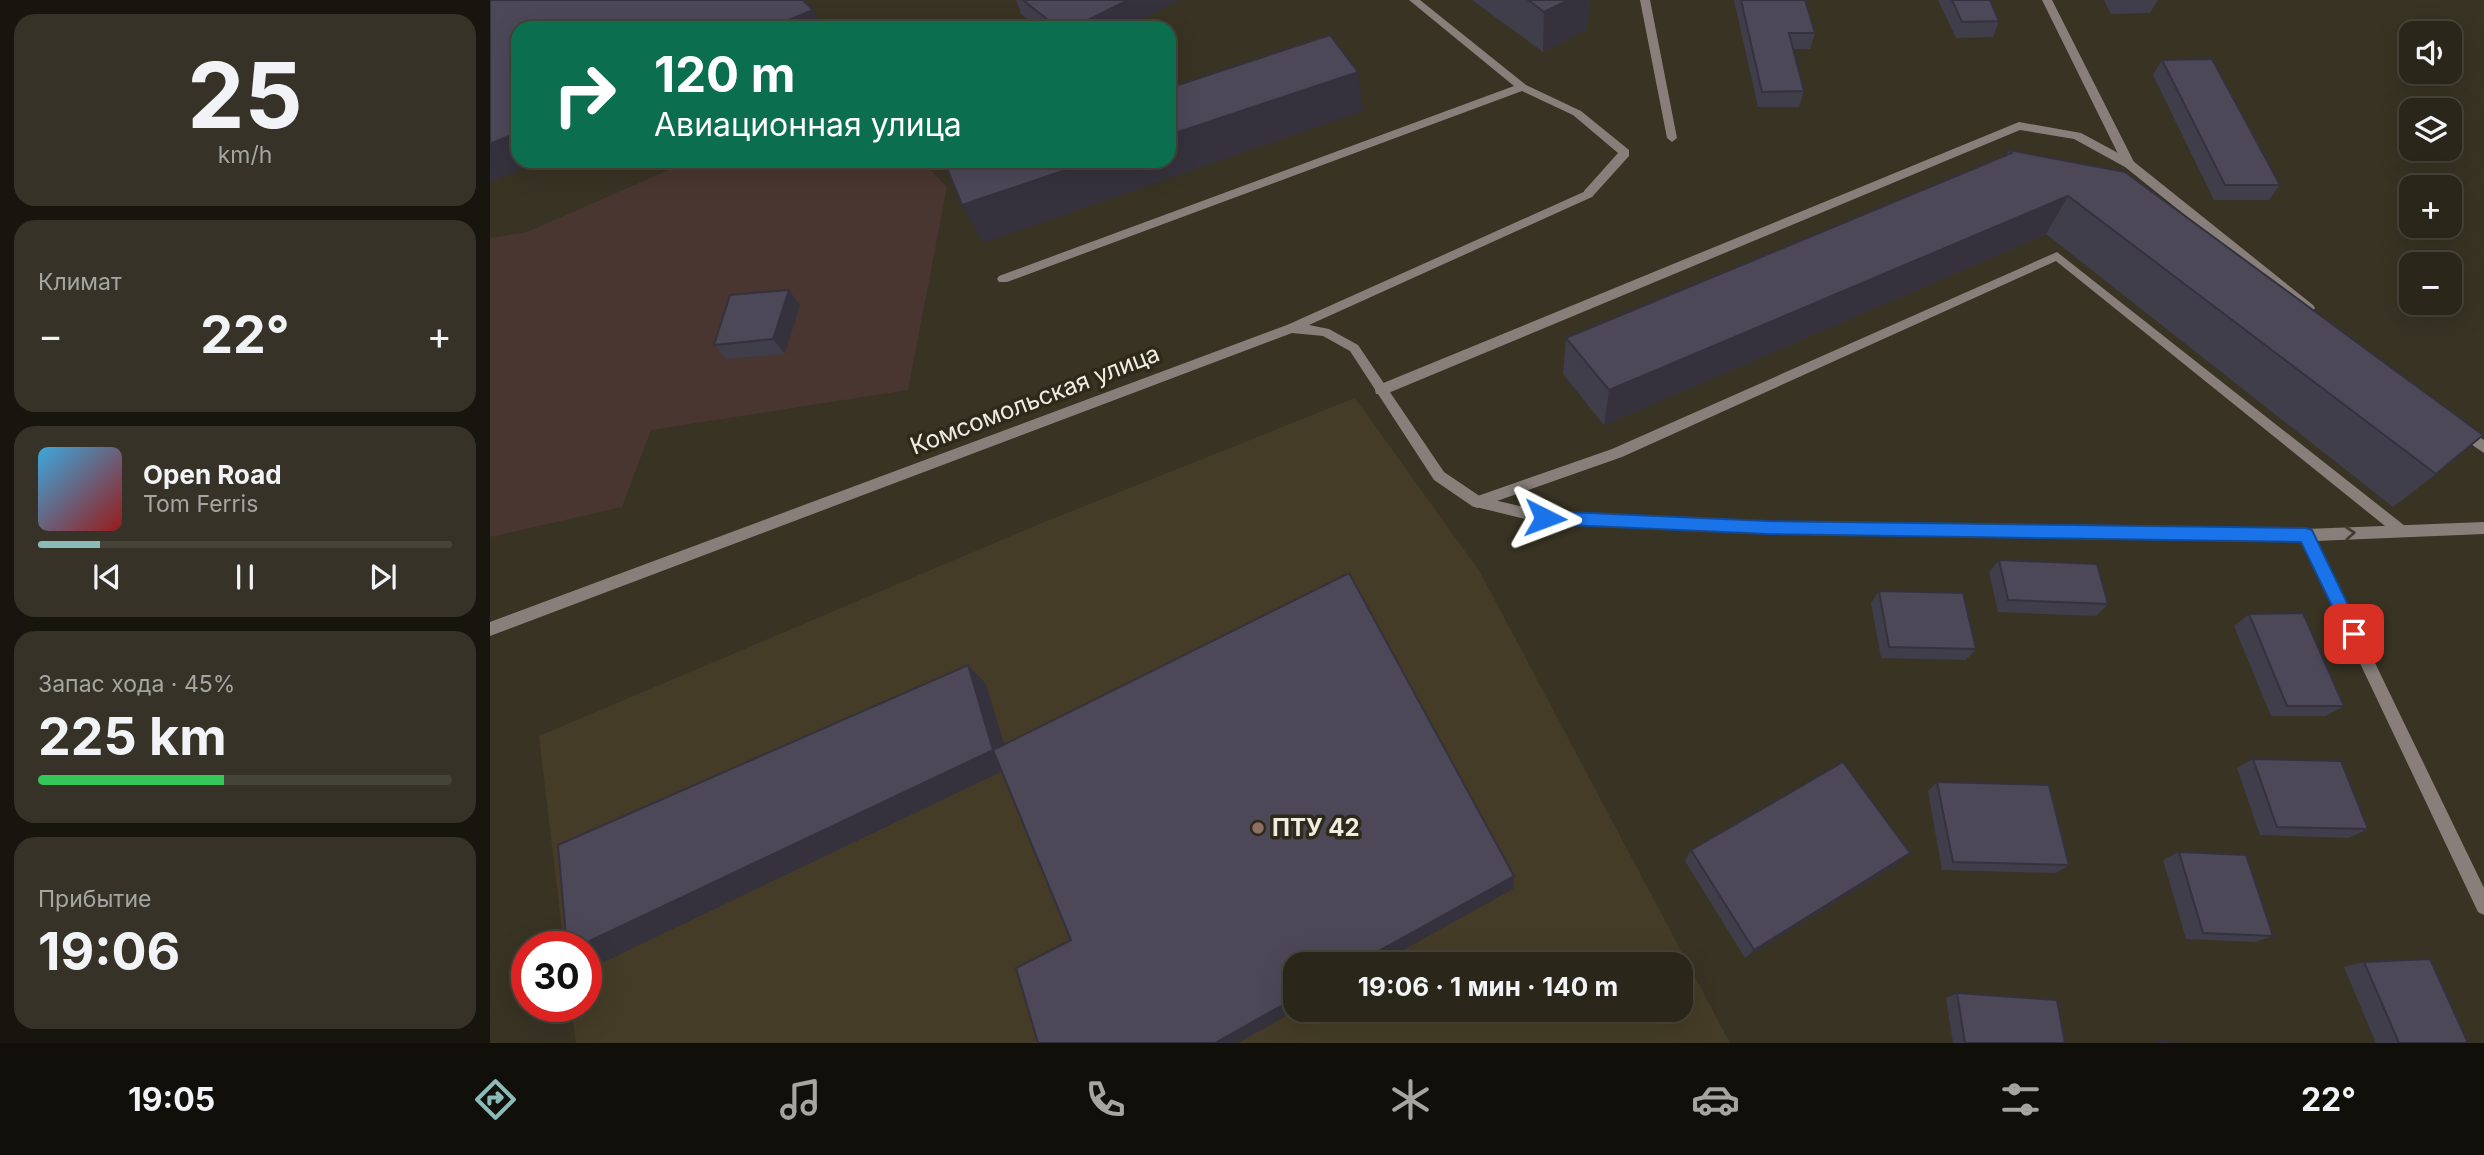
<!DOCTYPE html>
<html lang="ru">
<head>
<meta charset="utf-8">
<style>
	:root { --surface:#2a261a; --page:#363227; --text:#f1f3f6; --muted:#a5a5a2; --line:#464339; --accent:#8bbbb9 }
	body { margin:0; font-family:Inter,sans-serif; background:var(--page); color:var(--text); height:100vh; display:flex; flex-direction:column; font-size:26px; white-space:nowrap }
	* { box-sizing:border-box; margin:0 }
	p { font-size:23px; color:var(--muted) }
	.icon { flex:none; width:38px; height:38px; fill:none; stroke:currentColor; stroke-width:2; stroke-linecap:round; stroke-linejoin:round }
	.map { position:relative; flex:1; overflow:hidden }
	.panel { display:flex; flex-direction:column; gap:14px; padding:14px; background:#17150e; width:490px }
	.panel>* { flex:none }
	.top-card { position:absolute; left:21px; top:21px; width:665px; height:147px; border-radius:21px; box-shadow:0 7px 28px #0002,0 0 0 2px var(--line); background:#0b6e4f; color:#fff; overflow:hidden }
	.controls { position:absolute; left:1909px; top:21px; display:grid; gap:14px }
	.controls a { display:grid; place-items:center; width:63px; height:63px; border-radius:14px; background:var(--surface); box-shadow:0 7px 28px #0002,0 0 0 2px var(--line); font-size:35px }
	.speed { position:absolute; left:21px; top:931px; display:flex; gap:14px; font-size:35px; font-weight:700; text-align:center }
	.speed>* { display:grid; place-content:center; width:91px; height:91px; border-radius:50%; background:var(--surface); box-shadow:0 7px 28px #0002,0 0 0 2px var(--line); line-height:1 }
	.speed .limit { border:10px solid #d22; background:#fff; color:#111 }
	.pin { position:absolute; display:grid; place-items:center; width:60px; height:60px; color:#fff; margin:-30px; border-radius:14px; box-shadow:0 4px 10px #0006 }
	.me { position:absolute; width:77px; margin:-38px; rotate:93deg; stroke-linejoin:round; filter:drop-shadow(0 0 5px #0008) }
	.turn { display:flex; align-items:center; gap:24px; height:147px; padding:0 28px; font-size:32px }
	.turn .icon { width:91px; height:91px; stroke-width:2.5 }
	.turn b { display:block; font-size:49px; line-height:60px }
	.big { font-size:52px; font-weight:700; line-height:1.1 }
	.panel .tile { flex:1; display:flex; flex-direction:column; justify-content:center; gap:10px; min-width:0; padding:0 24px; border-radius:21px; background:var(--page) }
	.panel .dial { align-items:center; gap:0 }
	.dial b { font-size:91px; line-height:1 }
	.song { display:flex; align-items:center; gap:21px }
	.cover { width:84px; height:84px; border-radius:10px; background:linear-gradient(135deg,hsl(200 70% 55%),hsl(0 70% 35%)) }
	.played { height:7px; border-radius:4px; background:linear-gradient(90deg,var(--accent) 15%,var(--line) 15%) }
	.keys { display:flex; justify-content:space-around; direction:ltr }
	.heat { display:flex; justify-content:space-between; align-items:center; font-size:38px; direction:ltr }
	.charge { height:10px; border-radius:5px; background:linear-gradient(90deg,#34c759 45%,var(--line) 0) }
	.trip { position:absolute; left:793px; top:952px; width:410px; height:70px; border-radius:21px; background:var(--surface); box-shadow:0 7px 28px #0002,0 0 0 2px var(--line); font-weight:700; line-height:70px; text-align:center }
	.tab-bar { display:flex; height:112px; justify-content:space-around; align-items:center; background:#110f0a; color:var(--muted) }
	.tab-bar .icon { width:49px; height:49px }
	.tab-bar .on { color:var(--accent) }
	.tab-bar b { font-size:32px; color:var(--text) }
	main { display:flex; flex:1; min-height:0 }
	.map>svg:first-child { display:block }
	.built { fill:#443c26; fill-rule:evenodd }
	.industrial { fill:#493630 }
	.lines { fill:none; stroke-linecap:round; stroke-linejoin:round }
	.lane { fill:#887f7b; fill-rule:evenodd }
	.street { fill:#887f7b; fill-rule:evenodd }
	.wall { fill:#413e4c }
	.shaded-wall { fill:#35323e }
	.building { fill:#4c4858; stroke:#35323e; stroke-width:2 }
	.oneway { stroke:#443e32 }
	.route { fill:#1a73e8; stroke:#114b97; stroke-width:2 }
	.education-dot { fill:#8d6e63; stroke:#2e2919; stroke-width:2.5 }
	.labels { text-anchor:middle; stroke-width:7; stroke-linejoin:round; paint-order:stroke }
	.street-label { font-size:24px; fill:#efece2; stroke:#2e2919 }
	.poi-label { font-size:24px; font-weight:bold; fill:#efece2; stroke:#2e2919; text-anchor:start }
</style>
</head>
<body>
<main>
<section class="panel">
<div class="tile dial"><b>25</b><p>km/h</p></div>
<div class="tile"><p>Климат</p>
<div class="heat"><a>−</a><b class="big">22°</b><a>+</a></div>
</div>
<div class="tile">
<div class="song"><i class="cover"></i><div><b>Open Road</b><p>Tom Ferris</p></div></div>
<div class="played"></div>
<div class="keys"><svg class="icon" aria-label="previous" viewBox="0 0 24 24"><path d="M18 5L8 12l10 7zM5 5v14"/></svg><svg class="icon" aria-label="pause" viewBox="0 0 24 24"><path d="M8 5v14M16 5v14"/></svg><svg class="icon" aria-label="next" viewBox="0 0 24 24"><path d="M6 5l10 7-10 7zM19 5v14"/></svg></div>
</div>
<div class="tile"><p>Запас хода · 45%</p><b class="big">225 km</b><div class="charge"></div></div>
<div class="tile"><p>Прибытие</p><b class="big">19:06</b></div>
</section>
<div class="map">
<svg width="1994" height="1043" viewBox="0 0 1994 1043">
	<rect width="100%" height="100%" fill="#383323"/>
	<path class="built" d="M 865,398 L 990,572 L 1240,1043 L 86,1043 L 81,1006 L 96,1006 L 96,947 L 74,947 L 49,736 L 547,525 ZM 805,964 L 1190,964 L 1190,1010 L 805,1010 Z"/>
	<path class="industrial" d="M 199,161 L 431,161 L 457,187 L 418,390 L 161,430 L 132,507 L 0,537 L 0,238 L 37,232 Z"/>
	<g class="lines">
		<path class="lane" d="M 919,0 L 930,0 L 1036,85 L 1091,111 L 1139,150 L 1139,156 L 1102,197 L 1094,197 L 1094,191 L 1128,153 L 1083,115 L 1032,91 L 517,282 L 509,282 L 507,279 L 509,276 L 1024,86 Z
			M 1529,122 L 1591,133 L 1643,161 L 1823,305 L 1825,308 L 1823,311 L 1815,311 L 1635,167 L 1584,139 L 1530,130 L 896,394 L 886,394 L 885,390 L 886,386 Z
			M 1567,252 L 1915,526 L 1917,530 L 1915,534 L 1910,536 L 1905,534 L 1566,261 L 1132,457 L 987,508 L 982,506 L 980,502 L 982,498 L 1122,449 Z
			M 1971,425 L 1994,440 L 1994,453 L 1966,434 L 1964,430 L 1966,426 Z"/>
		<path class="street" d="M 1150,0 L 1160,0 L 1187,138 L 1182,142 L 1177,138 Z
			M 1552,0 L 1562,0 L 1645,164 L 1643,167 L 1639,168 L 1633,164 Z
			M 1098,190 L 1104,194 L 1102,197 L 819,325 L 839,329 L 868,345 L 954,472 L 991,497 L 1055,512 L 1278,521 L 1816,529 L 1994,522 L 1994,534 L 1826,541 L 1994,888 L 1994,915 L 1988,912 L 1812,541 L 1278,533 L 1055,524 L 982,506 L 944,480 L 860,351 L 833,336 L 802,333 L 0,636 L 0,622 L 797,325 Z"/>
	</g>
	<path class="wall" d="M 526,0 L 689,0 L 634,28 L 549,28 L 531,14 Z
		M 982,0 L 1100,0 L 1097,29 L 1053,52 Z
		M 1244,0 L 1315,0 L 1325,33 L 1320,49 L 1303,49 L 1314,91 L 1309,107 L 1268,107 Z
		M 1448,0 L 1500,0 L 1509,21 L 1503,37 L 1466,38 Z
		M 1614,0 L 1668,0 L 1660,13 L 1621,14 Z
		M 1672,60 L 1790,185 L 1779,200 L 1724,200 L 1663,75 Z
		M 1519,150 L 1946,474 L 1903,507 L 1556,234 L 1114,425 L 1073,374 L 1076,338 L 1516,155 Z
		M 299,290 L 310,305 L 295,354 L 236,359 L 224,345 Z
		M 1509,560 L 1618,604 L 1606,616 L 1508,612 L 1499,572 Z
		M 1389,591 L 1486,649 L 1476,660 L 1391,658 L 1381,603 Z
		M 1759,614 L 1854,706 L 1836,716 L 1781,716 L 1744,626 Z
		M 1763,759 L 1878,829 L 1859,838 L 1770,835 L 1747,768 Z
		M 1447,782 L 1579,865 L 1566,873 L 1452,870 L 1438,791 Z
		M 1201,850 L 1407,864 L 1255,958 L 1195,861 Z
		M 1689,852 L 1783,936 L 1765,942 L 1696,939 L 1673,860 Z
		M 1874,962 L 1978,1043 L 1886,1043 L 1854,967 Z
		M 1467,993 L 1575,1043 L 1463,1043 L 1456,998 Z"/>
	<path class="shaded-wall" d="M 638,0 L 689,0 L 634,28 L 582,28 Z
		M 1078,0 L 1100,0 L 1097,29 L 1053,52 L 1054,12 Z
		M 323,10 L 333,28 L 279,28 Z
		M 868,72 L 873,111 L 493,243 L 472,205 L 602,161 L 679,161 L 679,135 Z
		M 28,132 L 28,161 L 50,161 L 0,182 L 0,144 Z
		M 1578,196 L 1556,234 L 1114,425 L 1119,390 Z
		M 299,290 L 310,305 L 295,354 L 283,339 Z
		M 478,665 L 496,684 L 521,767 L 114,962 L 96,957 L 96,947 L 87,947 Z
		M 1420,853 L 1407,864 L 1255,958 L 1264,950 Z
		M 1024,876 L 1023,889 L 888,964 L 865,964 Z
		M 805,998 L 805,1010 L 807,1010 L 748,1043 L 725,1043 Z"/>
	<path class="building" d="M 0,0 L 313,0 L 323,10 L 279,28 L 28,28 L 28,132 L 0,144 Z
		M 533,0 L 638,0 L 582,28 L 568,28 Z
		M 1038,0 L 1078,0 L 1054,12 Z
		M 1251,0 L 1315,0 L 1325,33 L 1299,33 L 1314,91 L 1272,92 Z
		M 1462,0 L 1500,0 L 1509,21 L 1472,22 Z
		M 840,35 L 868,72 L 679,135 L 679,88 Z
		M 1722,59 L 1790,185 L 1735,185 L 1672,60 Z
		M 1519,150 L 1635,172 L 1993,435 L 1946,474 L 1578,196 L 1119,390 L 1076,338 L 1522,153 Z
		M 454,161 L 602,161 L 472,205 Z
		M 299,290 L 283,339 L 224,345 L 240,295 Z
		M 1509,560 L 1607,564 L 1618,604 L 1518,600 Z
		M 859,573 L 1024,876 L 865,964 L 805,964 L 805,998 L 725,1043 L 548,1043 L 526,968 L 581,940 L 503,750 Z
		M 1389,591 L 1473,593 L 1486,649 L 1399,647 Z
		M 1813,613 L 1854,706 L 1797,706 L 1759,614 Z
		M 478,665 L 503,750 L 87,947 L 77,947 L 68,845 Z
		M 1763,759 L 1851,761 L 1878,829 L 1787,827 Z
		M 1353,762 L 1420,853 L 1264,950 L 1201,850 Z
		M 1447,782 L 1559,785 L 1579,865 L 1463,862 Z
		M 1689,852 L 1756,855 L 1783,936 L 1713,933 Z
		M 1940,959 L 1978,1043 L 1909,1043 L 1874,962 Z
		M 1467,993 L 1567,1000 L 1575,1043 L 1475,1043 Z
		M 1668,1041 L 1692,1043 L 1668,1043 Z"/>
	<defs><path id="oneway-chevron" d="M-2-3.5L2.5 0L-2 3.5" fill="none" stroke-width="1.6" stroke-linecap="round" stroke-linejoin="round" transform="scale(1.75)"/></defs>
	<use class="oneway" href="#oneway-chevron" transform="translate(1860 533) rotate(-3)"/>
	<path class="route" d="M 1055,511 L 1278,521 L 1816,528 L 1822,530 L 1872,634 L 1870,639 L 1864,642 L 1858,639 L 1811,542 L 1278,534 L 1055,524 L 1049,522 L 1047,518 L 1049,513 Z"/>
	<circle class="education-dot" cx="768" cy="828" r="7"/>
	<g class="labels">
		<g class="street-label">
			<text transform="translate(545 400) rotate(-21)" y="8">Комсомольская улица</text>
		</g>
		<g class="poi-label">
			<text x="782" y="836">ПТУ 42</text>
		</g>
	</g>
</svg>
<div class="controls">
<a><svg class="icon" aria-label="sound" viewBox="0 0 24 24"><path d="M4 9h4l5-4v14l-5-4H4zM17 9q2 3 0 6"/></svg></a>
<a><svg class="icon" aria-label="layers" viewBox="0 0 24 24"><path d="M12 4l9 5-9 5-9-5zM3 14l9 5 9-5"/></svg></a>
<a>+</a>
<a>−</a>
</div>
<div class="speed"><div class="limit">30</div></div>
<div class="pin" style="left:1864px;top:634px;background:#d93025"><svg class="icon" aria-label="arrive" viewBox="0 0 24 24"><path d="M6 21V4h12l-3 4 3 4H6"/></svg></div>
<svg class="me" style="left:1055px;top:518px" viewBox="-20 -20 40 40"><path d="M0-17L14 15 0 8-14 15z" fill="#1a73e8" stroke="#fff" stroke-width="4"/></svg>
<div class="trip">19:06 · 1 мин · 140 m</div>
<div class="top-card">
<div class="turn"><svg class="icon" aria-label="right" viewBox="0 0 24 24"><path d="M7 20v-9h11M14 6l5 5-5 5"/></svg><div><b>120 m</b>Авиационная улица</div></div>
</div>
</div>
</main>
<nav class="tab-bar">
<b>19:05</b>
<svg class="icon on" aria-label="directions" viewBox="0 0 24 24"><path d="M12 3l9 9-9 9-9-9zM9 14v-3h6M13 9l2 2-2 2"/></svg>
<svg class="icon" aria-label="music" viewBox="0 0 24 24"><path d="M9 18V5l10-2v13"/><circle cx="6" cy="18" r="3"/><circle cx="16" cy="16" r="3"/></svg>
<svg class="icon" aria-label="phone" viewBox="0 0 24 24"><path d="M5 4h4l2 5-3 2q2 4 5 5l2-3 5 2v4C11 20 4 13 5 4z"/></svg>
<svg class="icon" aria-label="climate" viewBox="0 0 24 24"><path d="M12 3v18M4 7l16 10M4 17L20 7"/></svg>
<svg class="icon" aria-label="car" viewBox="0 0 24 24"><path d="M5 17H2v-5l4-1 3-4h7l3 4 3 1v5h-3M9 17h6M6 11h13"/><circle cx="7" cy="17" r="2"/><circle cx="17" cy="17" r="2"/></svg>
<svg class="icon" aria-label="filters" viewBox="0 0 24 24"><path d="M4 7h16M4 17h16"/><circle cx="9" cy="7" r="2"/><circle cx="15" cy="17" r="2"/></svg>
<b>22°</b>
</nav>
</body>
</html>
